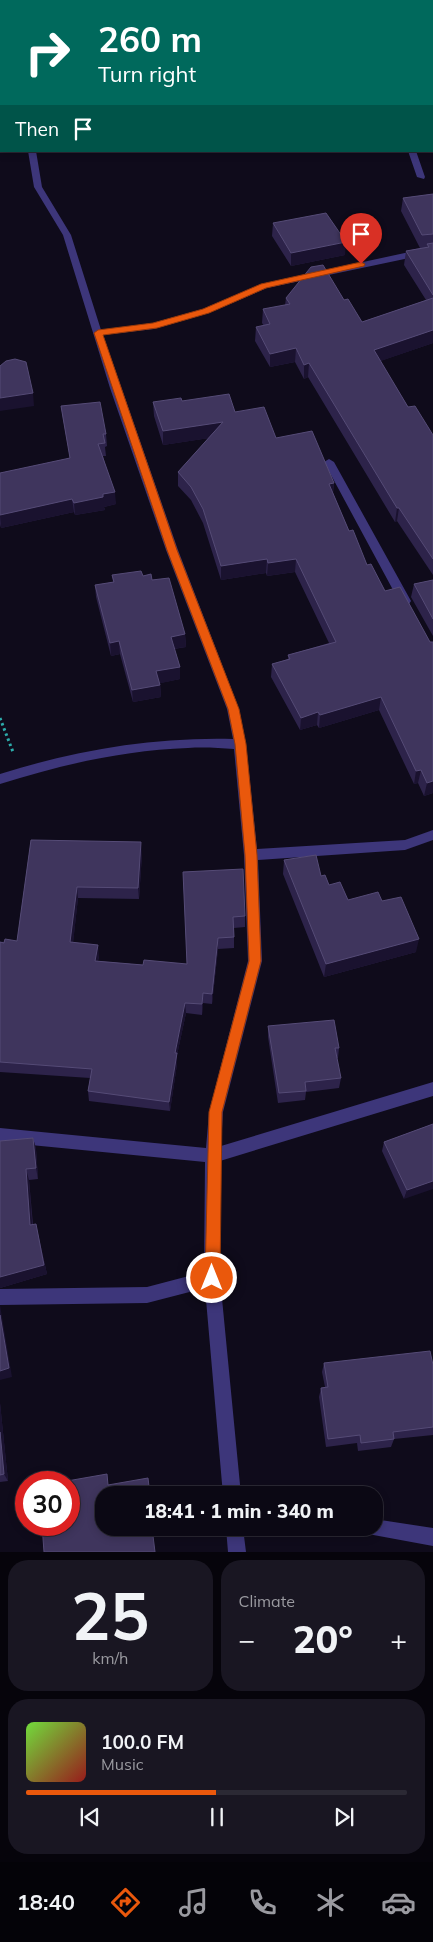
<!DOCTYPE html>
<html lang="en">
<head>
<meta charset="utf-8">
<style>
	:root { --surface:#0b0814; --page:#191622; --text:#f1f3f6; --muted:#9a9aa0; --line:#2b2934; --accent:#ea580c }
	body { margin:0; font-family:Mulish,sans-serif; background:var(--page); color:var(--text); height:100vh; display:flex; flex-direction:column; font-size:19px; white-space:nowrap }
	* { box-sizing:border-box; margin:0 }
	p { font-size:16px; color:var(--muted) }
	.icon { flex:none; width:28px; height:28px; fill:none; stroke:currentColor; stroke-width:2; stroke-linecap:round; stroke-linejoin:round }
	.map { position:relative; height:1552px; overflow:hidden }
	.details { display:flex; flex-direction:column; gap:8px; padding:8px; background:#06040b; flex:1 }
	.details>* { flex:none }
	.banner { position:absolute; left:0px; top:0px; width:434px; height:152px; box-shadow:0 2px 8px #0003,0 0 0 1px var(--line); background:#00695c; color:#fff; overflow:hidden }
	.speed { position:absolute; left:15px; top:1471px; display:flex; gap:10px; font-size:25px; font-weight:700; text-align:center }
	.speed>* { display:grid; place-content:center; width:65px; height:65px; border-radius:50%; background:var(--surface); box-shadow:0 2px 8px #0003,0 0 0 1px var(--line); line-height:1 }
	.speed .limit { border:8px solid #d22; background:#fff; color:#111 }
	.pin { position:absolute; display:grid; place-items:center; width:42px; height:42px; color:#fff; margin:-51px -21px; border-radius:50% 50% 50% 0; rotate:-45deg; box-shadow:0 0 5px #0007 }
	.pin .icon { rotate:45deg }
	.me { position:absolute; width:55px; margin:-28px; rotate:0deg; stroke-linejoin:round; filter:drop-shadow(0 0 4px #0008) }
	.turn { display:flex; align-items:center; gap:18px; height:105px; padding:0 15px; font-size:22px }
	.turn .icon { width:65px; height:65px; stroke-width:2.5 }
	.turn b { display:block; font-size:35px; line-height:42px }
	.then { display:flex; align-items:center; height:48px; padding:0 15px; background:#0003; gap:10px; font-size:19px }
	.big { font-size:38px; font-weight:800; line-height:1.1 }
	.details .widget { flex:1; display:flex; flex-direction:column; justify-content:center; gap:8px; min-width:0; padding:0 18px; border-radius:20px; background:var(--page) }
	.details .dial { align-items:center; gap:0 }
	.dial b { font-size:65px; line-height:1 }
	.song { display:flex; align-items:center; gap:15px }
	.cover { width:60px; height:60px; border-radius:8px; background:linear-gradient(135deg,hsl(100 70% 55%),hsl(0 70% 35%)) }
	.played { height:5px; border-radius:2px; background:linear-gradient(90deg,var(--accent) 50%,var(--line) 50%) }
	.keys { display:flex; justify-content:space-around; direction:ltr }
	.heat { display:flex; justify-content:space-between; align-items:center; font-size:28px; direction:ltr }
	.details .tiles { flex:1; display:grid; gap:8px; grid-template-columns:1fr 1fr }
	.widget:last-child { grid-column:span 2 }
	.trip { position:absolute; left:95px; top:1486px; width:288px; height:50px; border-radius:20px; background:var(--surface); box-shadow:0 2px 8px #0003,0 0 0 1px var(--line); font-weight:800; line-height:50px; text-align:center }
	.tab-bar { display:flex; height:80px; justify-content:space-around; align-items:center; background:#040308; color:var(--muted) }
	.tab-bar .icon { width:35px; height:35px }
	.tab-bar .active { color:var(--accent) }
	.tab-bar b { font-size:22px; color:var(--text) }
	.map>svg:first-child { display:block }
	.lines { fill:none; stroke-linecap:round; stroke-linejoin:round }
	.path { stroke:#2dacab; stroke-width:3; stroke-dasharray:2.5 3; stroke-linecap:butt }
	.lane { fill:#3d367a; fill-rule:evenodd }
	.street { fill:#3d367a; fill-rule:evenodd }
	.wall { fill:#2d234a }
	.shaded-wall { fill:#1a122f }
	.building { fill:#3f355d; stroke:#554b76 }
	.route { fill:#ea580c; stroke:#983908 }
</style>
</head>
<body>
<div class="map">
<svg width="433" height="1552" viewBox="0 0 433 1552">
	<rect width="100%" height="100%" fill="#0f0b1b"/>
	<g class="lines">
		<path class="path" d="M 0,718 L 13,752"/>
		<path class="lane" d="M 289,0 L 298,0 L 299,1 L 290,1 Z
			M 408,151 L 416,151 L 425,177 L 424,179 L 417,177 Z
			M 374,1519 L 433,1528 L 433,1546 L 368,1534 L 365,1528 L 374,1528 Z"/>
		<path class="street" d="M 1,0 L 9,0 L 9,1 L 1,1 Z
			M 0,137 L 1,138 L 1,143 L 0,143 Z
			M 28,151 L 36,151 L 42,187 L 71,235 L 101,330 L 153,323 L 203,309 L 261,284 L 414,251 L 433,249 L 433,255 L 414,257 L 267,288 L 209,313 L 154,329 L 103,335 L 178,550 L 239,709 L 246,744 L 257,849 L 405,840 L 433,830 L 433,840 L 405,850 L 258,860 L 262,961 L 223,1112 L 221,1146 L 433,1082 L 433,1096 L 220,1161 L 220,1278 L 241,1495 L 223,1495 L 205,1288 L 147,1303 L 0,1305 L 0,1289 L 147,1287 L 204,1272 L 205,1162 L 0,1142 L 0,1128 L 206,1148 L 209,1112 L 248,961 L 244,855 L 234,749 C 219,748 204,747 188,748 C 125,750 60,765 0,784 L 0,774 C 76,750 153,737 233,739 L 227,709 L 166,550 L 110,388 L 63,235 L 34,187 Z
			M 329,459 L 334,462 L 411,601 L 409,604 L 401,604 L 399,601 L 324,462 Z
			M 226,1528 L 243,1528 L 246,1552 L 228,1552 Z"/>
	</g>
	<path class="wall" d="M 408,0 L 433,0 L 433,35 L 432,1 L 408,1 Z
		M 433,194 L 433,343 L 380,361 L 408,407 L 433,435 L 433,575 L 397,521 L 395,522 L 308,377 L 304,379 L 295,362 L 270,367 L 255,341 L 256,327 L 264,326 L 262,323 L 263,309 L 285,305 L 286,298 L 344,300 L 362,322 L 426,300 L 404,265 L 406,251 L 420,248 L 401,211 L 403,198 Z
		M 273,223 L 345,255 L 291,266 L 272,236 Z
		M 182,401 L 235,412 L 276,438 L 334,483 L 333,493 L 349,531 L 367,565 L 385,591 L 430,642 L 433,793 L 424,796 L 418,783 L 414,784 L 379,710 L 319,728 L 317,725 L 300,730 L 271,677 L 272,664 L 288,659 L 288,655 L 329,643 L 295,572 L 267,576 L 266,573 L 221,580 L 203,523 L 191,500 L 178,486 L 178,472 L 209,438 L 163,445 L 154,416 L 153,402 Z
		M 61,406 L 106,434 L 107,446 L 105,447 L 106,456 L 103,456 L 116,504 L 104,507 L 105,510 L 75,515 L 74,512 L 1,528 L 0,524 L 0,473 L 70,458 L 63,419 Z
		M 112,575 L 143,576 L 152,580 L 185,634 L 186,647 L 174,649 L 180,667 L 180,679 L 160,683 L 161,697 L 133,702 L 120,654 L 111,656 L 96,597 L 95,585 L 113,582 Z
		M 433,580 L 433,636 L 411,597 L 414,584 Z
		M 31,840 L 142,854 L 139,899 L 78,898 L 73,942 L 99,956 L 98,961 L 143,965 L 187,964 L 183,872 L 245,916 L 245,927 L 234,928 L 234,948 L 218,949 L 212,1004 L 203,1003 L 202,1015 L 186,1013 L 177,1055 L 177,1064 L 170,1111 L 89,1101 L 88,1091 L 90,1078 L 0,1072 L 0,942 L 17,941 Z
		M 284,860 L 321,876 L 329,885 L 348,900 L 382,901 L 416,952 L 324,977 L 283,874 Z
		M 268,1026 L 339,1048 L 338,1058 L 337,1058 L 341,1078 L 339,1088 L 306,1092 L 305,1100 L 278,1103 L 268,1037 Z
		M 433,1124 L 404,1199 L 382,1151 L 384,1142 Z
		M 33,1138 L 36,1149 L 38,1179 L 29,1180 L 33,1225 L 38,1234 L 47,1274 L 0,1288 Z
		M 324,1363 L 433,1365 L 433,1435 L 394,1439 L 391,1447 L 358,1451 L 357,1443 L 326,1447 L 319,1397 L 321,1388 L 325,1387 L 322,1372 Z
		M 0,1403 L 8,1481 L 0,1482 Z"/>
	<path class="shaded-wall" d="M 346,242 L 345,255 L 291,266 L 291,253 Z
		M 433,330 L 433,343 L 372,364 L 374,350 Z
		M 296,348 L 295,362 L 270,367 L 270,354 Z
		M 309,363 L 308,377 L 304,379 L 304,365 Z
		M 33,393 L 34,406 L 0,411 L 0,398 Z
		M 223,422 L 223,436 L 163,445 L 163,431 Z
		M 334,483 L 332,497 L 329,484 Z
		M 115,492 L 116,504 L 104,507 L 105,510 L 75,515 L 74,503 L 103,494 Z
		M 72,499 L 74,512 L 1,528 L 0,515 Z
		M 397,508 L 399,508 L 397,521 L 395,522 Z
		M 267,559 L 266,573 L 221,580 L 221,566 Z
		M 296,559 L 295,572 L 267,576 L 268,563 Z
		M 185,634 L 186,647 L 171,649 L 171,637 Z
		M 119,641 L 120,654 L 111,656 L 110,643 Z
		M 180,667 L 180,679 L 157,684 L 156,671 Z
		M 160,685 L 161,697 L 133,702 L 132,690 Z
		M 381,697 L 379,710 L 319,728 L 320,715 Z
		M 318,712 L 317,725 L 300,730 L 301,718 Z
		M 421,770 L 418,783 L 414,784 L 416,771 Z
		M 433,781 L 433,793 L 424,796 L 427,783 Z
		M 141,842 L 142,854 L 139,899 L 138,888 Z
		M 77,887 L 78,898 L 72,953 L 70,942 Z
		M 218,938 L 218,949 L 212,1004 L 212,994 Z
		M 419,939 L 416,952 L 324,977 L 326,964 Z
		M 98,945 L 99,956 L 96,971 L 95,961 Z
		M 203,993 L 203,1003 L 202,1015 L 202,1004 Z
		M 185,1003 L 186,1013 L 177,1055 L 177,1064 L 170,1111 L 169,1102 L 175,1053 Z
		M 33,1138 L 36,1149 L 38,1179 L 36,1168 Z
		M 26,1169 L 29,1180 L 33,1235 L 30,1225 Z
		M 433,1181 L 433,1189 L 404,1199 L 407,1190 Z
		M 36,1224 L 47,1274 L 0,1288 L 0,1277 Z
		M 0,1305 L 12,1377 L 0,1380 Z
		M 0,1403 L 8,1481 L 4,1474 L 0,1432 Z"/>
	<path class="building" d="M 417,0 L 433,0 L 433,23 L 432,1 L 418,1 Z
		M 433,194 L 433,234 L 422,235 L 403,198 Z
		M 326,213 L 346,242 L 291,253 L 273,223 Z
		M 433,243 L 433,295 L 406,251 L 429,247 L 427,244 Z
		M 323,265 L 344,300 L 348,299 L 362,322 L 433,298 L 433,330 L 374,350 L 408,407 L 415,406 L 433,435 L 433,559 L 399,508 L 397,508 L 309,363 L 304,365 L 296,348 L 270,354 L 256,327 L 270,324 L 263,309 L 290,304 L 286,298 L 311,267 Z
		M 15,359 L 26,362 L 33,393 L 0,398 L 0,366 L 6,361 Z
		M 229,394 L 235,412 L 264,407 L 276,438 L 312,431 L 334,483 L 329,484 L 349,531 L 353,530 L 367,565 L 371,564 L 385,591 L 400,587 L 430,642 L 433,642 L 433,781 L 427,783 L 421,770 L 416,771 L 381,697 L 320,715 L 318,712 L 301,718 L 272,664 L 290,659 L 288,655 L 336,642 L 296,559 L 268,563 L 267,559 L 221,566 L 203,509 L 191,487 L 178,472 L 223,422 L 163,431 L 153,402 L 181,398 L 182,401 Z
		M 100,402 L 106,434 L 103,434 L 105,443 L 98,444 L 115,492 L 103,494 L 103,497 L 74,503 L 72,499 L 0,515 L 0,473 L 70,458 L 61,406 Z
		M 141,571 L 143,576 L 151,574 L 152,580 L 169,578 L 185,634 L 171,637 L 180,667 L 156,671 L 160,685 L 132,690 L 119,641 L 110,643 L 95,585 L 114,582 L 112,575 Z
		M 433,580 L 433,619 L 414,584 Z
		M 31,840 L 141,842 L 138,888 L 77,887 L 70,942 L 98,945 L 95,961 L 143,965 L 144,960 L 187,964 L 183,872 L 243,869 L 245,916 L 233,917 L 234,937 L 218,938 L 212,994 L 203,993 L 202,1004 L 185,1003 L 175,1053 L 177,1053 L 169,1102 L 88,1091 L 92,1069 L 0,1062 L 0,942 L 4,943 L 5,939 L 17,941 Z
		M 316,855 L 321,876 L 325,875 L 329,885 L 340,882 L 348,900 L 378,892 L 382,901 L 401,897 L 419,939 L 326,964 L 284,860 Z
		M 334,1020 L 339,1048 L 335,1048 L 341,1078 L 305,1082 L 306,1091 L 279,1093 L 268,1026 Z
		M 433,1124 L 433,1181 L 407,1190 L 384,1142 Z
		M 33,1138 L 36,1168 L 26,1169 L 30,1225 L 36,1224 L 44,1265 L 0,1277 L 0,1141 Z
		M 0,1315 L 9,1368 L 0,1371 Z
		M 430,1351 L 433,1365 L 433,1427 L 393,1432 L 394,1439 L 361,1443 L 360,1435 L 328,1439 L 321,1388 L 328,1387 L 324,1363 Z
		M 0,1432 L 4,1474 L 0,1475 Z
		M 107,1474 L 108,1485 L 148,1478 L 150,1495 L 104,1495 L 104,1528 L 152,1528 L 155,1552 L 44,1552 L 42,1525 L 69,1525 L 69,1482 L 67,1482 L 67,1481 Z"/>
	<path class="route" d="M 361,262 L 365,264 L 364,266 L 266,288 L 209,313 L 157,328 L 103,335 L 177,550 L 239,709 L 246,744 L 257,855 L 261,961 L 222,1112 L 220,1278 L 217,1283 L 212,1285 L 207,1283 L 205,1278 L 209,1112 L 249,961 L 245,855 L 235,744 L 228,709 L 167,550 L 94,333 L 98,330 L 153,323 L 203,309 L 261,284 Z"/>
</svg>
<div class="speed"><div class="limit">30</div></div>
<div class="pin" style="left:361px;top:264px;background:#d93025"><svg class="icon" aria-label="arrive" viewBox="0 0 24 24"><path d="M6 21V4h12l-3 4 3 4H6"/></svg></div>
<svg class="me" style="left:212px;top:1278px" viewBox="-20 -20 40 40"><circle r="17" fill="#ea580c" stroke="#fff" stroke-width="3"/><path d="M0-11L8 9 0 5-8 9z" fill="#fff"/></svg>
<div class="trip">18:41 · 1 min · 340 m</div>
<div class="banner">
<div class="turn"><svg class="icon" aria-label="right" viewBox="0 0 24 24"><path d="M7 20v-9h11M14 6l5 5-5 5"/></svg><div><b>260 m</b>Turn right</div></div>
<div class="then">Then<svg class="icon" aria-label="arrive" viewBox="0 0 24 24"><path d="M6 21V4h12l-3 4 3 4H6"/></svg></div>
</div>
</div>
<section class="details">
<div class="tiles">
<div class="widget dial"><b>25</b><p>km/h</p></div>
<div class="widget"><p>Climate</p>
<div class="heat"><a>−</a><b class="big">20°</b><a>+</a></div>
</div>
<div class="widget">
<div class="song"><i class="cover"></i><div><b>100.0 FM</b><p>Music</p></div></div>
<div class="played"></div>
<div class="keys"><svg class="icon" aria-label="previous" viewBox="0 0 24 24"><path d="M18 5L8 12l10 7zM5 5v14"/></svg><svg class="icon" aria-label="pause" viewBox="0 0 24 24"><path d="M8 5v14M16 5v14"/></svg><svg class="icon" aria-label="next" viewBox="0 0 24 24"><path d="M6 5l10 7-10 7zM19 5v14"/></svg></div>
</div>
</div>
</section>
<nav class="tab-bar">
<b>18:40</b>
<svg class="icon active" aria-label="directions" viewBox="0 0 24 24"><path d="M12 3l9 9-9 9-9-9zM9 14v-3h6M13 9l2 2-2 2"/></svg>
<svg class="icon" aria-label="music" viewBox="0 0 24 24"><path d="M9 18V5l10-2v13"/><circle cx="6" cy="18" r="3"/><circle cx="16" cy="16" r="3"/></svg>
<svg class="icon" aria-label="phone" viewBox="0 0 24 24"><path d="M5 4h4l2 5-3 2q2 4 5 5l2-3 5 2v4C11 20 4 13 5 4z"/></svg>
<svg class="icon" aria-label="climate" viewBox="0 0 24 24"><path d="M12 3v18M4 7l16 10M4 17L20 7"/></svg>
<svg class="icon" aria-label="car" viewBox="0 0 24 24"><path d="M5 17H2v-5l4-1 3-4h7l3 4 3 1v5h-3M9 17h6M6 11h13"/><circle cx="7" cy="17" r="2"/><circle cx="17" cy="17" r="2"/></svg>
</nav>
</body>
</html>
